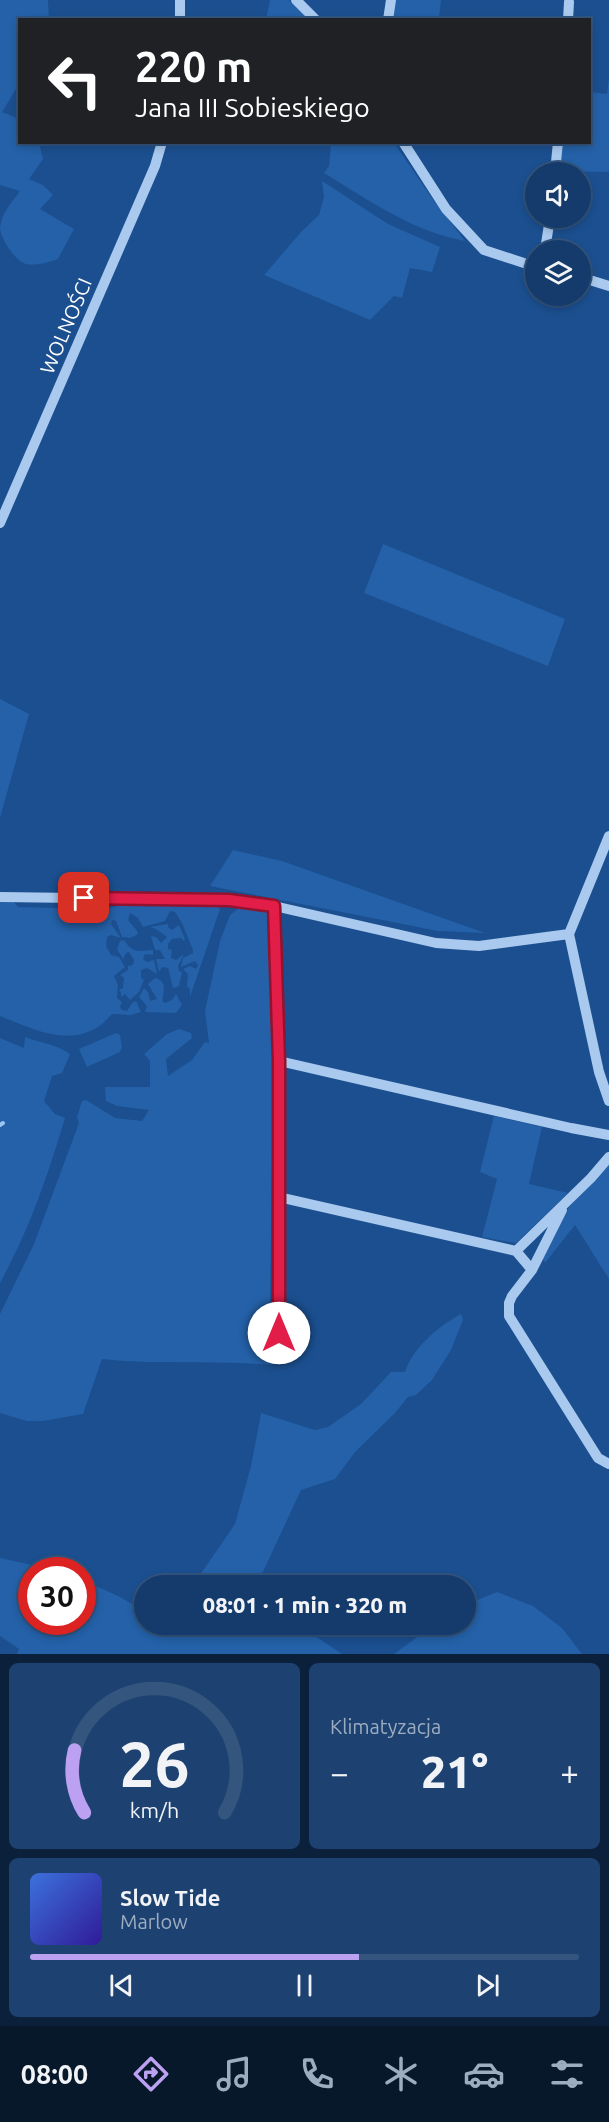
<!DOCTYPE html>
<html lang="pl">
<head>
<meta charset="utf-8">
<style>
	:root { --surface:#143b6b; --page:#1d4271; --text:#f1f3f6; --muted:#9dadc1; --line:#33557e; --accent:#bca0f2 }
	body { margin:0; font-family:Ubuntu,sans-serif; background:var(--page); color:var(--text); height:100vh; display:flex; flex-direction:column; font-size:22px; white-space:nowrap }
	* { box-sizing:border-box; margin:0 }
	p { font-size:20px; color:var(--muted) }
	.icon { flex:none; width:33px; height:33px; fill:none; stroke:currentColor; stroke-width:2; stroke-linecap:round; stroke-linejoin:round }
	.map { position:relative; height:1654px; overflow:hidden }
	.sheet { display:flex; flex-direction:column; gap:9px; padding:9px; background:#0b203b; flex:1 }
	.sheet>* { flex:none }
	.banner { position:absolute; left:18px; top:18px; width:573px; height:126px; border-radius:0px; box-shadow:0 3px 9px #0003,0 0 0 2px var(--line); background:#202124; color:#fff; overflow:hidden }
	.controls { position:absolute; left:525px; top:162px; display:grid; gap:12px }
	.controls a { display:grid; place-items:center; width:66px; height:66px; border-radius:50%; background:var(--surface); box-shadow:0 3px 9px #0003,0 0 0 2px var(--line); font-size:30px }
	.speed { position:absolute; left:18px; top:1557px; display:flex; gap:12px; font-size:30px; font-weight:700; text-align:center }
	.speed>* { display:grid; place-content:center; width:78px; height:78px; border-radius:50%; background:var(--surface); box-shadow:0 3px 9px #0003,0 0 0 2px var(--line); line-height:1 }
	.speed .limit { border:9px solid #d22; background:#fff; color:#111 }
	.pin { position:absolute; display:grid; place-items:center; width:51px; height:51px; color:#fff; margin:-26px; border-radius:12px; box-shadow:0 3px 9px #0006 }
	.me { position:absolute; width:66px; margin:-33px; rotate:0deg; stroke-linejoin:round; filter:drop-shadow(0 0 4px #0008) }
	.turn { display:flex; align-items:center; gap:21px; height:126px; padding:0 18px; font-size:27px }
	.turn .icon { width:78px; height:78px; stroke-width:2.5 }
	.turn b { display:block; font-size:42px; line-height:51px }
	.big { font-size:45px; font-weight:800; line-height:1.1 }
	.sheet .tile { flex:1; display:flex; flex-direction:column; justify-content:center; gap:9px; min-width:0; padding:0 21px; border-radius:9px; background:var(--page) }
	.sheet .dial { align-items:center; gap:0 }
	.dial svg { height:156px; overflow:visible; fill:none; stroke:var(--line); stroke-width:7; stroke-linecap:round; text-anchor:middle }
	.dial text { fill:var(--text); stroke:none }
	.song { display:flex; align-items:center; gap:18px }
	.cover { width:72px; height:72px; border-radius:9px; background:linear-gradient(135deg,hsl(220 70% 55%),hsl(250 70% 35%)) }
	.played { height:6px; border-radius:3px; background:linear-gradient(90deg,var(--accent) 60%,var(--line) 60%) }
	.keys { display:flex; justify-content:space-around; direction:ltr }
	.heat { display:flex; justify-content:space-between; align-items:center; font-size:33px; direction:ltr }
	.sheet .tiles { flex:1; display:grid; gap:9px; grid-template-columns:1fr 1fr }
	.tile:last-child { grid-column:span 2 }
	.trip { position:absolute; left:134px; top:1575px; width:342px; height:60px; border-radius:30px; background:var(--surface); box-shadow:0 3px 9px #0003,0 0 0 2px var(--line); font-weight:800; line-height:60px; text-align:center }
	.menu { display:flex; height:96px; justify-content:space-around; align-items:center; background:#08182b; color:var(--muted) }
	.menu .icon { width:42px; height:42px }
	.menu .on { color:var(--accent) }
	.menu b { font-size:27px; color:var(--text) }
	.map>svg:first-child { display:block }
	.green { fill:#2461a8 }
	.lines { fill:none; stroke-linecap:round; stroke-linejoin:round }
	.stream { stroke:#9cc4f0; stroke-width:4 }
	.minor { stroke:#a9c9ee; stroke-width:10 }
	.route-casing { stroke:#92132f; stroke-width:15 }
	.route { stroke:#e11d48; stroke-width:10 }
	.labels { text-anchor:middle; stroke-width:6; stroke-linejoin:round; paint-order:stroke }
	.street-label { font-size:20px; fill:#fff; stroke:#1b4f8f }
</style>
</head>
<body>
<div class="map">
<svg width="609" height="1654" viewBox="0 0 609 1654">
	<rect width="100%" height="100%" fill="#1b4f8f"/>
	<path class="green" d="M 0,0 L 48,0 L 49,19 L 20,20 L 19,84 L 2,112 L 19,119 L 20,142 L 39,143 L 43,159 L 29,179 L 43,185 L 53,195 L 40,209 L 74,229 L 58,259 C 49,262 36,266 26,264 C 16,262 0,238 0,228 C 1,214 12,202 20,191 L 0,185 Z
		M 270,0 L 289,0 L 309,19 L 266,20 Z
		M 395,0 L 441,0 L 439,19 L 392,20 Z
		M 609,77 L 609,172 L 559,171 L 561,143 L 590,142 L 590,92 L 607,94 Z
		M 331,143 L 394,143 L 432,198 L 465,241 C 414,232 368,200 324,173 L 329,166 Z
		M 322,181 L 388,224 L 440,247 L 432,272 L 410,268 L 402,298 L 394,296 L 370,320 L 264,275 L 302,231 L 319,215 L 324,197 Z
		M 383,544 L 565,619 L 548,666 L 364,593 Z
		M 0,699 L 29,714 L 0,818 Z
		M 233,850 L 282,861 L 485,933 L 438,931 L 210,886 Z
		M 0,900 L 12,900 L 18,907 L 101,909 L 130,904 L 219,907 L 220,909 L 190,997 L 190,989 L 187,986 L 188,974 L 183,969 L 190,966 L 196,969 L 198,965 L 195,961 L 181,967 L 183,958 L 193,953 L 193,950 L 182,923 L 175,912 L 170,911 L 165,921 L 143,927 L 138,918 L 130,913 L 128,920 L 138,932 L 137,935 L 130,938 L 122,937 L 116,921 L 112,920 L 111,924 L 121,938 L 111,935 L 107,937 L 106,946 L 111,955 L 119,957 L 125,967 L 114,976 L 118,985 L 117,998 L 122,1002 L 120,1007 L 122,1010 L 127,1011 L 132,1003 L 136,1001 L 141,1012 L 130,1015 L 112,1014 C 108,1018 103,1024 98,1027 C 66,1047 31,1028 0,1016 Z
		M 243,905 L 266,911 L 269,917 L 273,1066 L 270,1317 L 272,1365 C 215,1360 159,1365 102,1359 L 83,1414 L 43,1421 L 27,1421 L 0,1413 L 0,1314 L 34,1244 L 79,1123 L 77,1117 L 82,1101 L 86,1100 L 115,1118 L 142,1121 L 149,1110 L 117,1106 L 106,1101 L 105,1087 L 150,1087 L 150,1061 L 144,1054 L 167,1034 L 179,1029 L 191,1033 L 192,1038 L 166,1059 L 168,1076 L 192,1060 L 205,1042 L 209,1043 L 205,1011 L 220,941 L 230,915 Z
		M 168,924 L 168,927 L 172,930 L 179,925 L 185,939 L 184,941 L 181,938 L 172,939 L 168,944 L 168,949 L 172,950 L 171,958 L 176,960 L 184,954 L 178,966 L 179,971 L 182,972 L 179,986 L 173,988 L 168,968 L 162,967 L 159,972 L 156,959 L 165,959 L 160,950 L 155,950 L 151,936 L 156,937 L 161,943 L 167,937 L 156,929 L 150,927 Z
		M 124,940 C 133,954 139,951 153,950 L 153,955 L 145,954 L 143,959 L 147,962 L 154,960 L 157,974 L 147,968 L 141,970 L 141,978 L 144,980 L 139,992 L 130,1000 L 125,994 L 121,997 L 121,993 L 119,990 L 123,988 L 124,978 L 120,975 L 128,970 L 128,966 L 133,965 L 134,960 L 129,952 L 126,953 L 123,959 L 117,949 L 120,941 Z
		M 155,978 C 170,982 161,993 163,1002 L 165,1003 L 172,1000 L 176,994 L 182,1005 L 176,1013 L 145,1012 L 147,1006 L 139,997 L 144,988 L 148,992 L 150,1001 L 157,999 L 148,984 Z
		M 116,1033 L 120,1035 L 122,1047 L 120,1052 L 87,1067 L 79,1049 Z
		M 25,1037 C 42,1044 55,1043 70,1054 L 62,1073 L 52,1076 L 44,1101 L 55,1114 L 65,1118 C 47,1178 30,1228 0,1283 L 0,1038 L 24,1048 Z
		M 494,1116 L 542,1127 L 529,1184 L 568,1193 L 516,1243 L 482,1237 L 497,1179 L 480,1172 Z
		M 609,1161 L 609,1279 L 575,1225 L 545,1263 L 543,1259 L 569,1207 Z
		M 461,1314 L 463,1320 L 451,1350 L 432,1380 L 416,1395 L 408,1397 L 394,1414 L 355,1452 L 335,1479 L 301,1490 L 263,1572 L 240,1585 L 193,1585 L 235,1524 L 251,1466 L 261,1413 L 315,1430 L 328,1427 L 361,1404 L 391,1372 L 405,1372 C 413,1347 439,1326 461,1314 Z
		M 0,1558 L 55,1570 L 32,1570 L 32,1622 L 82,1622 L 83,1580 L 120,1597 L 144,1611 L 144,1624 L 284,1625 L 318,1638 L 342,1654 L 17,1654 L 19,1649 L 0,1636 Z
		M 497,1592 L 533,1606 L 562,1628 L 582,1654 L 394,1654 L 434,1625 L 465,1624 L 465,1605 Z"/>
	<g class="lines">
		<path class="stream" d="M 0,1125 L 3,1123"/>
		<path class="minor" d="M 296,0 L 316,20
			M 180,20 L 180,0
			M 388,20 L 391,0
			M 568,20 L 569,2
			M 403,142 L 446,209 L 484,250 L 536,267
			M 555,172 L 558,142
			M 545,250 L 550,218
			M 580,277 L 609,286
			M 0,523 L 155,166 L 162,142
			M 609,836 L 569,934 L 599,1072 L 609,1101
			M 0,897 L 229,900 L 274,906 L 436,943 L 479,946 L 569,934
			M 274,906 L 279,1061 L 279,1333
			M 279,1061 L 571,1128 L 609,1135
			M 279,1197 L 516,1251 L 591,1178 L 609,1157
			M 562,1210 L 532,1270 L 512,1296 L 509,1303 L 509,1316 L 598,1458 L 609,1464
			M 516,1251 L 532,1270"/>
	</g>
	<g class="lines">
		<defs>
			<path id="route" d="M 84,898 L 229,900 L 274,906 L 279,1061 L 279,1333"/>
		</defs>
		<use href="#route" class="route-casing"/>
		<use href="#route" class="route"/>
	</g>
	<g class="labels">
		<g class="street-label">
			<text transform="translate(66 326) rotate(-67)" y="7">WOLNOŚCI</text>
		</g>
	</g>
</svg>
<div class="controls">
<a><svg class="icon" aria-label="sound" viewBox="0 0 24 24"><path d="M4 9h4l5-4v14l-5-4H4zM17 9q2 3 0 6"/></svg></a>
<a><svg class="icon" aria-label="layers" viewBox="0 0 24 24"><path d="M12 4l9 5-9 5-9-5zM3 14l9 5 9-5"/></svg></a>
</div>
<div class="speed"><div class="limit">30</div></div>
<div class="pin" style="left:84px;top:898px;background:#d93025"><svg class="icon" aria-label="arrive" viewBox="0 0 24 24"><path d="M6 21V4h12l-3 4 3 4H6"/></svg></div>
<svg class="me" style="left:279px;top:1333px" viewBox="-20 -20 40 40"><circle r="19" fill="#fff"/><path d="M0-13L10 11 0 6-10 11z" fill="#e11d48"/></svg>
<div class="trip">08:01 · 1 min · 320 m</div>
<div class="banner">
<div class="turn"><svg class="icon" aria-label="left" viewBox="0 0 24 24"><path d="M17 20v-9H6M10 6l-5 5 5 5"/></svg><div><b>220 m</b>Jana III Sobieskiego</div></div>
</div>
</div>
<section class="sheet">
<div class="tiles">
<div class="tile dial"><svg viewBox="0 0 100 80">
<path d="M14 69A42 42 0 1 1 86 69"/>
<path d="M14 69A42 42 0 0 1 9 37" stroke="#bca0f2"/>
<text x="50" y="56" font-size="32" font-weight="700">26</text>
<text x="50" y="72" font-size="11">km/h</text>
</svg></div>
<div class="tile"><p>Klimatyzacja</p>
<div class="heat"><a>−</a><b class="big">21°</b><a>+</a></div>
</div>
<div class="tile">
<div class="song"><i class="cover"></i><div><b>Slow Tide</b><p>Marlow</p></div></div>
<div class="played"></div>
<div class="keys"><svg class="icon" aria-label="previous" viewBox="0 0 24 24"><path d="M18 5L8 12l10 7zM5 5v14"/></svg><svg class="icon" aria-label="pause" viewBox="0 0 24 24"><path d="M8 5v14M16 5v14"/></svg><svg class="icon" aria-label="next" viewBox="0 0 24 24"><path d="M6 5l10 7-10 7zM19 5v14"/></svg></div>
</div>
</div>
</section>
<nav class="menu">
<b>08:00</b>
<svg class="icon on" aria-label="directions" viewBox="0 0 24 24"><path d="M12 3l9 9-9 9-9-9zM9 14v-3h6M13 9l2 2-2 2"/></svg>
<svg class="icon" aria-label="music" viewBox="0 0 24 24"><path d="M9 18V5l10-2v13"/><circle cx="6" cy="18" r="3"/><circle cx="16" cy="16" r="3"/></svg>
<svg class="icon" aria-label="phone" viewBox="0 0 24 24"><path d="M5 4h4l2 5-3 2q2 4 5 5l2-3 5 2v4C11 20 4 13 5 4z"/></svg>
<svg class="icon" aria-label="climate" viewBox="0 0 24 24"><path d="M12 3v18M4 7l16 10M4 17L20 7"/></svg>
<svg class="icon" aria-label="car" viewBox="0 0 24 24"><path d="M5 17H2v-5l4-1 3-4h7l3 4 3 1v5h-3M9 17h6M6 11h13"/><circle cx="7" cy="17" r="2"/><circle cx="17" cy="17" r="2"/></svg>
<svg class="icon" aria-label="filters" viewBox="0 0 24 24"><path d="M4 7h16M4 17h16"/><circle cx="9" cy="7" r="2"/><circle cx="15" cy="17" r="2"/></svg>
</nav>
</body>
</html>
